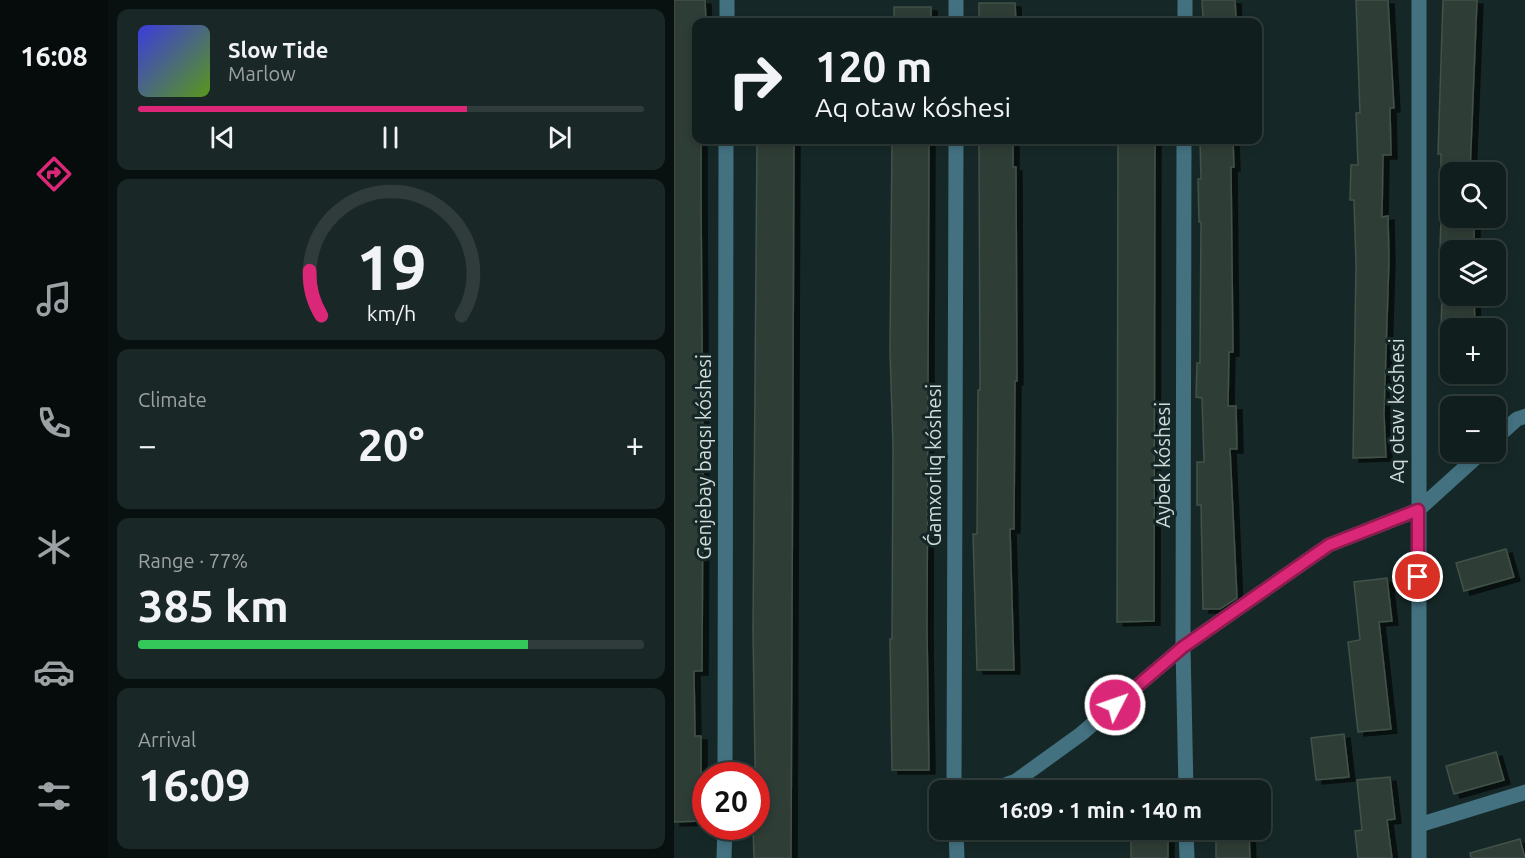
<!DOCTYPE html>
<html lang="en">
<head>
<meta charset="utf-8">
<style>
	:root { --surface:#101e1d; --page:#192726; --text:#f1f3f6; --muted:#9ca2a4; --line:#303c3b; --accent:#db2777 }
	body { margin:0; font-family:Ubuntu,sans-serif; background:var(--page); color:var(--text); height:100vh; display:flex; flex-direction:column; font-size:22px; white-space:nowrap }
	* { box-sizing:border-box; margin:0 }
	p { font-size:20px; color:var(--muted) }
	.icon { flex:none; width:33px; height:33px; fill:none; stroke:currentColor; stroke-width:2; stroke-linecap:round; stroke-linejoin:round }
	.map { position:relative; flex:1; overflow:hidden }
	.panel { display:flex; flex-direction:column; gap:9px; padding:9px; background:#091010; width:566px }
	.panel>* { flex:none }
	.guide { position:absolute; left:18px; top:18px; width:570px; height:126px; border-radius:12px; box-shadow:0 3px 9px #0003,0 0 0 2px var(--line); background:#101e1d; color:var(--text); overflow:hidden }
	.fabs { position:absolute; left:766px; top:162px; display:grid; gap:12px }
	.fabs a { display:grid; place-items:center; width:66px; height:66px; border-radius:12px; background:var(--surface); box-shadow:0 3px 9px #0003,0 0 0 2px var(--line); font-size:30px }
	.speed { position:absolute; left:18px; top:762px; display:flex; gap:12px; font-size:30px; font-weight:700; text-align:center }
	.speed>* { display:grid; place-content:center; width:78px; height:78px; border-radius:50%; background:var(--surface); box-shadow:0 3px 9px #0003,0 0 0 2px var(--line); line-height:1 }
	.speed .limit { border:9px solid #d22; background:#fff; color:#111 }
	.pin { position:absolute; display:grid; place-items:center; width:51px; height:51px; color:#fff; margin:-26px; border:3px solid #fff; border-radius:50%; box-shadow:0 2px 6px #0007 }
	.me { position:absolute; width:66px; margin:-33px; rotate:49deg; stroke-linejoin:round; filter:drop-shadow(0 0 4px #0008) }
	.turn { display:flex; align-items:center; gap:21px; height:126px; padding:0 24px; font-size:27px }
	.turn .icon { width:78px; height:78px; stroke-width:2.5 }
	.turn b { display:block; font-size:42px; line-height:51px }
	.big { font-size:45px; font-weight:700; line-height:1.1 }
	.panel .widget { flex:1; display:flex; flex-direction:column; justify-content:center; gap:9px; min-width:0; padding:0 21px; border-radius:12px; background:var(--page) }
	.panel .dial { align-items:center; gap:0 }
	.dial svg { height:156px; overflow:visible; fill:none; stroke:var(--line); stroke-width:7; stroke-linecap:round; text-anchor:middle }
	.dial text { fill:var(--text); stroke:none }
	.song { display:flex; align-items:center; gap:18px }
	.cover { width:72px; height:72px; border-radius:9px; background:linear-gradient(135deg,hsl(240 70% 55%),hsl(90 70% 35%)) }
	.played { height:6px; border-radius:3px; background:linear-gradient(90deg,var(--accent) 65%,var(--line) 65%) }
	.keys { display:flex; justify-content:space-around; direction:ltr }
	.heat { display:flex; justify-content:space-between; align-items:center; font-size:33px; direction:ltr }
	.charge { height:9px; border-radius:4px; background:linear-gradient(90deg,#34c759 77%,var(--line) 0) }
	.trip { position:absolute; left:255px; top:780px; width:342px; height:60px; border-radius:12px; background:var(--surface); box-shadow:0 3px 9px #0003,0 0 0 2px var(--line); font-weight:700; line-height:60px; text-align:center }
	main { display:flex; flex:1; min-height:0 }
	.tabs { display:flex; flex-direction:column; width:108px; justify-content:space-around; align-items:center; background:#060c0c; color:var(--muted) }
	.tabs .icon { width:42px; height:42px }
	.tabs .on { color:var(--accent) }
	.tabs b { font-size:27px; color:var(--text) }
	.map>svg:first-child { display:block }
	.building { fill:#2f3e35; stroke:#425248; stroke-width:1.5; filter:url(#shadow) }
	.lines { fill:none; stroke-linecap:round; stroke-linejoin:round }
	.minor { stroke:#437180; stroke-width:15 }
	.route-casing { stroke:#8e194d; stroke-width:15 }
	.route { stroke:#db2777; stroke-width:10 }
	.labels { text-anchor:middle; stroke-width:6; stroke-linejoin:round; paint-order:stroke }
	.street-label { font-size:20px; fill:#d1dddc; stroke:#152827 }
</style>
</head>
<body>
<main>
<nav class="tabs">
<b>16:08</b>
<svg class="icon on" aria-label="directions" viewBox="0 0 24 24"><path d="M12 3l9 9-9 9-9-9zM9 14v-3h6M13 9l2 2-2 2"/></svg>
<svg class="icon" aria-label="music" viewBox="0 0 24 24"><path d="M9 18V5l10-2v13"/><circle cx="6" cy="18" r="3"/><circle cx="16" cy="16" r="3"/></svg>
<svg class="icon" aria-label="phone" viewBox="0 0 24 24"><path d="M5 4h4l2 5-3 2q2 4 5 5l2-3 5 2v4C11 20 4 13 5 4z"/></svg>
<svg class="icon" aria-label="climate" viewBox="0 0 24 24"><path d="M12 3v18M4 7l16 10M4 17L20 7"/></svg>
<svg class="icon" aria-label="car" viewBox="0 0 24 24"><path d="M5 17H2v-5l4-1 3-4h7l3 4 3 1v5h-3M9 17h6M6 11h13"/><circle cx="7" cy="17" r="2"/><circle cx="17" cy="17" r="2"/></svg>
<svg class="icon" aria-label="filters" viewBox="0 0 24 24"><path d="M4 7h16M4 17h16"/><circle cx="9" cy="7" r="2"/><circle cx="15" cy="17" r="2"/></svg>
</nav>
<section class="panel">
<div class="widget">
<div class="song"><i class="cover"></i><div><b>Slow Tide</b><p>Marlow</p></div></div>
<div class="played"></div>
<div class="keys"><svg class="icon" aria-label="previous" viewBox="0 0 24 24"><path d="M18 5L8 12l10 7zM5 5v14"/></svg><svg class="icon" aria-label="pause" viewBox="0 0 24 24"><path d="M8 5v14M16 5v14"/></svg><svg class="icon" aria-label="next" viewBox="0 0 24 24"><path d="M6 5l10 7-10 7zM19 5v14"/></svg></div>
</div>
<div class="widget dial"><svg viewBox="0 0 100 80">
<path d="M14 69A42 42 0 1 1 86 69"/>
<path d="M14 69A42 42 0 0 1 8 46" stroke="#db2777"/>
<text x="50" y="56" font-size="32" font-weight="700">19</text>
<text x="50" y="72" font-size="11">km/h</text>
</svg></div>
<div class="widget"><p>Climate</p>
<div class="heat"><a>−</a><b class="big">20°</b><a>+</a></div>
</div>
<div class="widget"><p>Range · 77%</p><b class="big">385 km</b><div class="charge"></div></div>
<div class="widget"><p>Arrival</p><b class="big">16:09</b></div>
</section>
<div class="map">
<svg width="852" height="858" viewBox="0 0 852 858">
	<defs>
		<filter id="shadow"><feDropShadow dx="6" dy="4" stdDeviation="0" flood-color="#0009"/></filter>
	</defs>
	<rect width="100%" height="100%" fill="#152827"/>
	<path class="building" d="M 0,0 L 31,0 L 32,22 L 22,22 L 22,140 L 27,140 L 27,195 L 29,478 L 28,671 L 20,671 L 21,736 L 27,736 L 27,821 L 0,822 Z
		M 528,0 L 561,0 L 562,17 L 529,18 Z
		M 682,0 L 714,0 L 720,108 L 716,108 L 717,155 L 709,155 L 708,217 L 714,216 L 715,259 L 710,414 L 712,457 L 679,458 L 682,264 L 680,200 L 676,200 L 677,165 L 684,165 L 682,113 L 686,113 Z
		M 769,0 L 803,0 L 796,172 L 767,172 L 767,154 L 764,154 Z
		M 305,3 L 341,3 L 342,22 L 305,22 Z
		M 220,7 L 257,7 L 257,22 L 220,22 Z
		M 83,140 L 120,140 L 117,858 L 80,858 L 79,826 L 82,826 L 79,631 Z
		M 218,140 L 255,140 L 253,630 L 255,770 L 218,770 L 216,639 L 218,639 L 219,446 L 216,351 Z
		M 305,140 L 339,140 L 339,167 L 342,167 L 343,381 L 341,381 L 340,529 L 336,529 L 340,670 L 303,670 L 299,534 L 303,534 L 304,390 L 306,390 Z
		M 444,140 L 481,140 L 480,621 L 443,622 Z
		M 526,140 L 559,140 L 560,167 L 557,167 L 559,352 L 555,352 L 554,406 L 562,406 L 563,449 L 556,449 L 563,598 L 546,609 L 529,609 L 527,505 L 523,505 L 523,462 L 530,462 L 528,398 L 522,397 L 523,363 L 526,363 L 527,222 L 525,222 L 524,179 L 527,179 Z
		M 767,218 L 800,218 L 800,250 L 766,249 Z
		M 768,296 L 800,296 L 801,328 L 767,328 Z
		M 832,549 L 840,577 L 790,591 L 782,563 Z
		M 713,578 L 718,621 L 705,622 L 717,729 L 684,732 L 674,642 L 686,640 L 680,582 Z
		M 670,734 L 675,777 L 642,780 L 637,738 Z
		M 822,752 L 830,780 L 780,794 L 772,766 Z
		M 716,777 L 721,819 L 713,820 L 718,858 L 684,858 L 681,831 L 688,830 L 683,780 Z
		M 575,832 L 576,858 L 542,858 L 542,833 Z
		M 494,839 L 494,858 L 457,858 L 457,840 Z
		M 846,839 L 851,858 L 797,858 L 796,853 Z"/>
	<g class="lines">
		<path class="minor" d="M 745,0 L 745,858
			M 53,22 L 53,0
			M 282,22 L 282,0
			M 511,22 L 511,0
			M 510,140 L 509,647 L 512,790
			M 822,438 L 843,419 L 852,416
			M 51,776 L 52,140
			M 280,790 L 282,140
			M 317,790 L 342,781 L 407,734 L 509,647 L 655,545 L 744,510 L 808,452
			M 745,825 L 852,792
			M 282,830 L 283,858
			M 512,830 L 513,858
			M 50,858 L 51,826"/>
	</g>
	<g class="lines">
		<defs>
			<path id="route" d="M 441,705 L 509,647 L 655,545 L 744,510 L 744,577"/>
		</defs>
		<use href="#route" class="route-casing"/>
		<use href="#route" class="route"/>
	</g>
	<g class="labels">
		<g class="street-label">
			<text transform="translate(723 411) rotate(-90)" y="7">Aq otaw kóshesi</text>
			<text transform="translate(30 457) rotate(-90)" y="7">Genjebay baqsı kóshesi</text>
			<text transform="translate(260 465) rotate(-90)" y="7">Ǵamxorlıq kóshesi</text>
			<text transform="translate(489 465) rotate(-90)" y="7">Aybek kóshesi</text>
		</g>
	</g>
</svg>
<div class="fabs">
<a><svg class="icon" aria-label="search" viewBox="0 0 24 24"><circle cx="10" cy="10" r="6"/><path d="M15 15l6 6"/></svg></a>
<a><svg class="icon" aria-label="layers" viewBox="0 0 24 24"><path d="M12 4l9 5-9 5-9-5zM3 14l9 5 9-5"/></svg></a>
<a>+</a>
<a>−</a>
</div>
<div class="speed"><div class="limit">20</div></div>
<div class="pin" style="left:744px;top:577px;background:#d93025"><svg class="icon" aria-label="arrive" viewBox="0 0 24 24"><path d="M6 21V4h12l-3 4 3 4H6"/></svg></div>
<svg class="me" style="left:441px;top:705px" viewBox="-20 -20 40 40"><circle r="17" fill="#db2777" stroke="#fff" stroke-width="3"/><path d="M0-11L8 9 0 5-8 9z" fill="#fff"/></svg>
<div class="trip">16:09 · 1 min · 140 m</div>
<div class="guide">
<div class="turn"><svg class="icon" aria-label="right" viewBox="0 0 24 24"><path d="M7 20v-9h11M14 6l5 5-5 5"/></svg><div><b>120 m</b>Aq otaw kóshesi</div></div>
</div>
</div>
</main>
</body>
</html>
